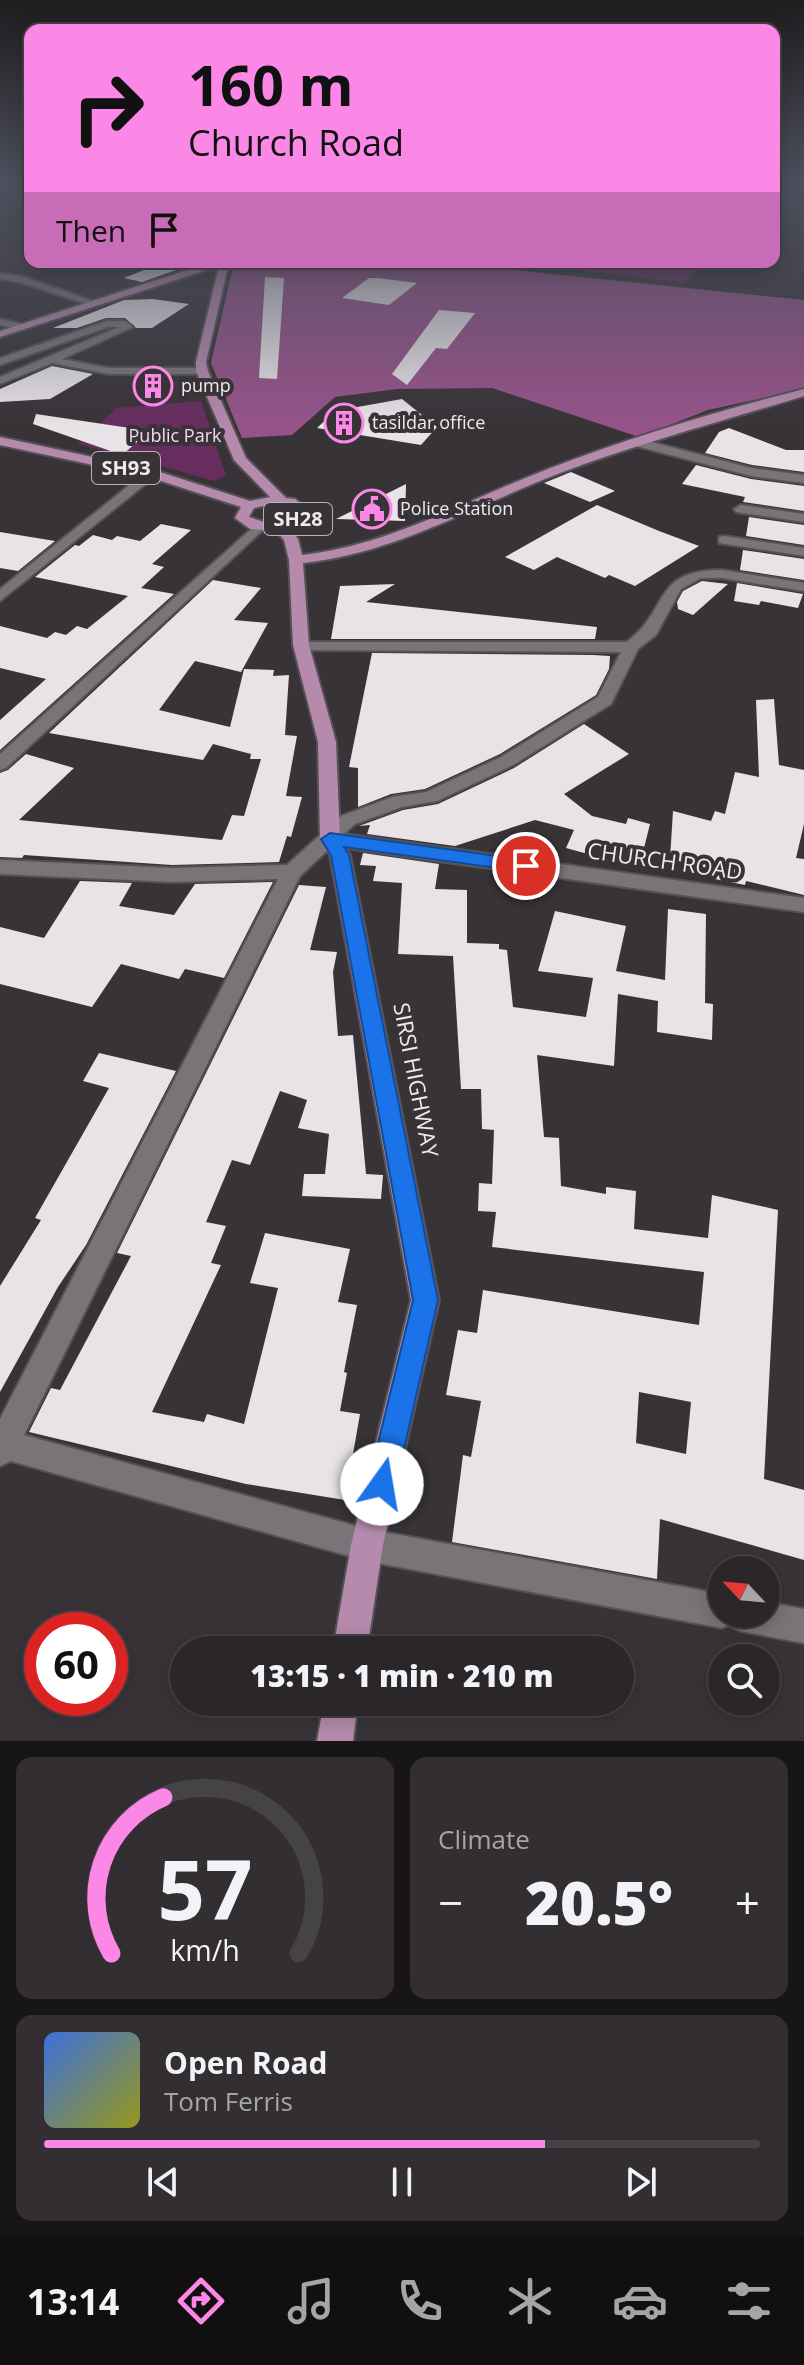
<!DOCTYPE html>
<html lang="en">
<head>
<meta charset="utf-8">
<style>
	:root { --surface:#2a2629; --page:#322e31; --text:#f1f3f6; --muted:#a5a5a8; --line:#464346; --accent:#fb87e6 }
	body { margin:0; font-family:"Open Sans",sans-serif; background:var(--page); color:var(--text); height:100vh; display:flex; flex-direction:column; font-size:30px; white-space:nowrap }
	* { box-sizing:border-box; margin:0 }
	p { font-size:26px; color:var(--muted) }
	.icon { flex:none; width:44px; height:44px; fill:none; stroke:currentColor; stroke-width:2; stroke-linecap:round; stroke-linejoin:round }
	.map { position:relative; height:1741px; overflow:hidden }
	.drawer { display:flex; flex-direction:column; gap:16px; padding:16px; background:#171517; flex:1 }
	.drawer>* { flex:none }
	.top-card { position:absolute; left:24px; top:24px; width:756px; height:244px; border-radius:16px; box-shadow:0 4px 20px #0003,0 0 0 2px var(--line); background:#fb87e6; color:#111; overflow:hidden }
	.needle { width:52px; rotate:296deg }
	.buttons { position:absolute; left:708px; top:1556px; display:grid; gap:16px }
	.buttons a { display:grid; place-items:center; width:72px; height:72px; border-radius:50%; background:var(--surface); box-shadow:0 4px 20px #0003,0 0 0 2px var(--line); font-size:40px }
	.speed { position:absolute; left:24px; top:1612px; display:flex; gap:16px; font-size:40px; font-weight:700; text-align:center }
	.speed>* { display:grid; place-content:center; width:104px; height:104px; border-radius:50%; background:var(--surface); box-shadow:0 4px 20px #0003,0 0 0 2px var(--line); line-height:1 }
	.speed .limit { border:12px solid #d22; background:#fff; color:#111 }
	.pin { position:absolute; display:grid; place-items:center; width:68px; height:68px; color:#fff; margin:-34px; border:4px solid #fff; border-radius:50%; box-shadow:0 2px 8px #0007 }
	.me { position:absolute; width:88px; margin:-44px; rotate:13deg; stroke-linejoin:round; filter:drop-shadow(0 0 6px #0008) }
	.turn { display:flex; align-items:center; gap:28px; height:168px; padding:0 32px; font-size:36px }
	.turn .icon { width:104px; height:104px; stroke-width:2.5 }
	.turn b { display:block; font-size:56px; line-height:68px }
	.then { display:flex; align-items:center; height:76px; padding:0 32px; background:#0003; gap:16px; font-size:30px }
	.big { font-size:60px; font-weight:800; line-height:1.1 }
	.drawer .card { flex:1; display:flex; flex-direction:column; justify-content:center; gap:12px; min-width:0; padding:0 28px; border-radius:16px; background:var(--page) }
	.drawer .dial { align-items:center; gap:0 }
	.dial svg { height:208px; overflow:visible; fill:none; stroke:var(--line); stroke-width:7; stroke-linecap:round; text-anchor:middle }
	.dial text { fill:var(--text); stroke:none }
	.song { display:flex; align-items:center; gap:24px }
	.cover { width:96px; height:96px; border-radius:12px; background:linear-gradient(135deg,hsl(220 70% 55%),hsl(60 70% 35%)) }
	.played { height:8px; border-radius:4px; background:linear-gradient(90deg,var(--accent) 70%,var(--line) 70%) }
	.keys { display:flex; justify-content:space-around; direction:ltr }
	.heat { display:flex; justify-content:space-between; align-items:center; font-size:44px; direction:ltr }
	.drawer .tiles { flex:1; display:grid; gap:16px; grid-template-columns:1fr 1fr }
	.card:last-child { grid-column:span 2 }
	.trip { position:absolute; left:170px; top:1636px; width:464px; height:80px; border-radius:40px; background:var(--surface); box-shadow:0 4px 20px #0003,0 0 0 2px var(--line); font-weight:800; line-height:80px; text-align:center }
	.tabs { display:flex; height:128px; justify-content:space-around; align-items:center; background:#110f10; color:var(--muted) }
	.tabs .icon { width:56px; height:56px }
	.tabs .on { color:var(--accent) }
	.tabs b { font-size:36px; color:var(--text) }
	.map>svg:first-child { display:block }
	.green { fill:#672d5e }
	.forest { fill:#96538a }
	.building { fill:#e8e3e7; fill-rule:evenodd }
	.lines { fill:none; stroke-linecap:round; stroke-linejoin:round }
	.minor-casing { stroke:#555154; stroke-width:4 }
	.major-casing { stroke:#555154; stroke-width:4 }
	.minor { fill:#797478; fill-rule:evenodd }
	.major { fill:#b58aac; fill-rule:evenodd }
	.route { fill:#1a73e8; stroke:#114b97; stroke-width:2 }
	.labels { text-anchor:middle; stroke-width:8; stroke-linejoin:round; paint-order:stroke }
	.far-poi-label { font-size:18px; fill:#edebed; stroke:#383337; text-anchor:start }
	.far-park-label { font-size:18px; fill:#fad4f2; stroke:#383337 }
	.shield { fill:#383337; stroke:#b7b4b6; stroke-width:2 }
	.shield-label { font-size:20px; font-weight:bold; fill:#edebed }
	.street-label { font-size:22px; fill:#edebed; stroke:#383337 }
</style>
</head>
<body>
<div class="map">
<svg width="804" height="1741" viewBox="0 0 804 1741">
	<rect width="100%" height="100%" fill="#383337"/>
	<path class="green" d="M 512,262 L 701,262 L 686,283 Z
		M 201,401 L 226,475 L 215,481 L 79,444 L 116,408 Z"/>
	<path class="forest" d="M 234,262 L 305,269 L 318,262 L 434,262 L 804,300 L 804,389 L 708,410 L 639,437 L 492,388 L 397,389 L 335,397 L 292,435 L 242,438 L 211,363 Z"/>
	<path class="building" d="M 159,264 L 182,268 L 142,282 L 124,278 Z
		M 265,277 L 284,278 L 277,379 L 259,378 Z
		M 369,278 L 378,278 L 417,283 L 389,305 L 342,298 Z
		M 153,299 L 189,304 L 152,328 L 136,328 L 125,318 L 106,318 L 77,328 L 53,328 L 124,300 Z
		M 439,310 L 475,313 L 447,349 L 436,348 L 407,385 L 392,374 Z
		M 52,366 L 93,374 L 50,399 L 0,402 L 0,389 Z
		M 402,399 L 437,427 L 421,445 L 317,428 L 335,411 Z
		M 36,414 L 150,431 L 122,455 L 33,424 Z
		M 729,428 L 786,450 L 804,450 L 804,472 L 752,465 L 705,453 L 719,432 Z
		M 696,465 L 751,479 L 804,486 L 804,511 L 743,502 L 745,497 L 682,484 Z
		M 571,472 L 615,491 L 590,502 L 544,483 Z
		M 406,484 L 405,521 L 336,519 Z
		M 597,505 L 659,531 L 699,546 L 635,586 L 609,575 L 605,578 L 557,557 L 534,570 L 505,557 Z
		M 749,517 L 804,525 L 804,545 L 746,536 Z
		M 161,524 L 191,530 L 152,564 L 164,567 L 141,588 L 174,594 L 0,750 L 0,720 L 46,679 L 0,668 L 0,626 L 47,638 L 55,632 L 66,635 L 77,626 L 87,629 L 128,596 L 35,577 L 75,545 L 79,546 L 93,535 L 112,540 L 117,536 L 140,541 Z
		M 0,532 L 55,541 L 18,571 L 0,568 Z
		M 743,550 L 804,559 L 804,580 L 740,570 Z
		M 213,580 L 261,588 L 234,620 L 268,623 L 241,672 L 195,661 L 159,710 L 230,727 L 244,669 L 274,670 L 273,676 L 289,675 L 285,735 L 297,736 L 286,796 L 302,797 L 291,837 L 287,836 L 279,862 L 172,865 L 24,855 L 22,858 L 0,857 L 0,773 L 8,770 L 26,754 L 74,768 L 19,820 L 222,840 L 232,815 L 244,816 L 261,759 L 250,759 L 251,754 L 213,744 L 203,760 L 49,733 Z
		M 702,581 L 728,584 L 693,615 L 678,609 L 677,602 L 683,591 Z
		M 737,583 L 803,594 L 798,608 L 761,601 L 759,605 L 734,601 Z
		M 395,584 L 366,602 L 597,627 L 595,639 L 331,639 L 340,586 Z
		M 372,653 L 593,655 L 610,656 L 609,669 L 596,695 L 500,754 L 425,789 L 391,794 L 358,807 L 358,768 L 349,767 Z
		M 774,699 L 779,765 L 804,770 L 804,824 L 796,858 L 804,859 L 804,895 L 746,881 L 745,885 L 715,879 L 716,870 L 670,859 L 673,811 L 711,821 L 715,811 L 725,814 L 735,772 L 759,777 L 756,700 Z
		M 584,724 L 629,754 L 564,794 L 592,816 L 626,824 L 628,818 L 650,824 L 643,852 L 595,840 L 588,854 L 566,848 L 574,830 L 535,820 L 455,846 L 367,834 L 370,825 L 359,826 L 403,810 L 438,804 L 514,768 Z
		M 363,853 L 439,864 L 435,889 L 467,890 L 467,943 L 499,944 L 499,949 L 507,950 L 513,1007 L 586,1017 L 593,978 L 538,971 L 555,911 L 626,926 L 616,971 L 665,980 L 668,909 L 706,914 L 705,1003 L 713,1004 L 712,1040 L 657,1032 L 658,1001 L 618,994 L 614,1066 L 537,1055 L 544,1137 L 559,1138 L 561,1186 L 606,1194 L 606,1187 L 636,1191 L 634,1229 L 708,1238 L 712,1195 L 778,1210 L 764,1479 L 804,1490 L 804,1560 L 660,1519 L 657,1579 L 452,1542 L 463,1455 L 471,1457 L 481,1401 L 446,1395 L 458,1330 L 477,1333 L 483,1290 L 699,1325 L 704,1272 L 492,1247 L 496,1212 L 478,1211 L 479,1183 L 492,1184 L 494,1130 L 482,1129 L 481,1089 L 461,1089 L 453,956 L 398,954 L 402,883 L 373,881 L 376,866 L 360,865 ZM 639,1392 L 691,1402 L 686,1454 L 636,1443 Z
		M 80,881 L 132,883 L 119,906 L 174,915 L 195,884 L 273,882 L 224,978 L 185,969 L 179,979 L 121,964 L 92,1007 L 0,984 L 0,927 L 44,938 Z
		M 299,885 L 326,887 L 310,950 L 337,952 L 333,972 L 338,1036 L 353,1035 L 366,1174 L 383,1175 L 381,1199 L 302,1196 L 304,1174 L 325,1174 L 329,1134 L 298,1128 L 307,1100 L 280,1091 L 250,1165 L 232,1160 L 206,1222 L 226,1226 L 211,1263 L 221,1265 L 152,1412 L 204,1422 L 207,1414 L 244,1424 L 278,1288 L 250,1283 L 265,1233 L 350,1249 L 338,1302 L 357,1305 L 344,1372 L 347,1373 L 340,1411 L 360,1414 L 345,1500 L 246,1484 L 29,1432 L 51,1388 L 60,1390 L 131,1256 L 117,1253 Z
		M 99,1053 L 176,1071 L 86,1245 L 58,1287 L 0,1392 L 0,1286 L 41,1220 L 35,1218 L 109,1088 L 83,1081 Z"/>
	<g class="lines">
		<defs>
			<path id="minor" d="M 0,273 L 24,277 L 101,304 L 93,306 L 19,282 L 0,279 Z
				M 0,319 L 26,325 L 27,327 L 22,330 L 0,325 Z
				M 107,321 L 125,321 L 133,327 L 62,359 L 109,368 L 202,368 L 208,371 L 202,374 L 109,374 L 52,363 L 0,384 L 0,377 L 119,327 L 108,327 L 0,365 L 0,358 Z
				M 640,439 L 751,468 L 804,475 L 804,483 L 751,476 L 636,446 L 634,443 Z
				M 147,471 L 158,474 L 0,601 L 0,589 Z
				M 741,505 L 804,514 L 804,522 L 736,512 L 734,509 Z
				M 258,523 L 263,524 L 263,530 L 6,768 L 0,770 L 0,754 Z
				M 724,536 L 804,548 L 804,556 L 719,543 L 719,537 Z
				M 722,570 L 804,583 L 804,591 L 722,578 L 701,578 L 681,589 L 656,635 L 638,649 L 611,704 L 513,765 L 437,801 L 402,807 L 355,824 L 344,834 L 804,898 L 804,912 L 332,846 L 300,876 L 24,1435 L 367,1529 L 722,1594 L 722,1614 L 766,1614 L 766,1602 L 804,1609 L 804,1643 L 740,1631 L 728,1625 L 722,1628 L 367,1561 L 11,1461 L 0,1466 L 0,1419 L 278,879 L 172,882 L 0,874 L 0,860 L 172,868 L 287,865 L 341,816 L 392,797 L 426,792 L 501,757 L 598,697 L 621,652 L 301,650 L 295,648 L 295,642 L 627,642 C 671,608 652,570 722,570 Z"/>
			<path id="major" d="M 212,262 L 229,262 L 206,362 L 208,371 L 246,458 L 286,498 L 295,499 L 307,509 L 304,521 L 288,528 L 298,539 L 302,555 C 391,545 466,500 548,469 C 631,437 718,411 804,389 L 804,396 C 723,421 640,443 560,473 C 474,506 396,553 303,563 L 309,645 L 336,742 L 340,839 L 350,855 L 439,1300 L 383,1545 L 367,1650 L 333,1650 L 351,1545 L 411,1300 L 330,855 L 320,839 L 318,742 L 293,645 L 289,560 L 284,540 L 276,531 L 250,529 L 235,518 L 241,507 L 149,477 L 0,445 L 0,437 L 157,471 L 250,501 L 270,497 L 234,460 L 196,371 L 196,362 L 219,266 L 0,337 L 0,331 ZM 273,504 L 286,506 L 293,510 L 292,516 L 270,524 L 249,517 L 254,508 Z
				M 324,1702 L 358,1702 L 353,1741 L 317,1741 Z"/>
		</defs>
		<use href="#minor" class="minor-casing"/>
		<use href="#major" class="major-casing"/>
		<use href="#minor" class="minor"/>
		<use href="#major" class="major"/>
	</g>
	<linearGradient id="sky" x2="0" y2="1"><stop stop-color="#1f1c1e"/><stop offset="0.43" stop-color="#4d505e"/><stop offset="1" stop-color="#4d505e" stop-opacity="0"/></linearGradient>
	<rect width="804" height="427" fill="url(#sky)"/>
	<path class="route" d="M 330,833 L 526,860 L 535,866 L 526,872 L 344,847 L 349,855 L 438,1300 L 396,1484 L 392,1494 L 382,1498 L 372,1494 L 368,1484 L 413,1300 L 331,855 L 321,839 Z"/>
	<defs>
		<symbol id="building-ring" viewBox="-11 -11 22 22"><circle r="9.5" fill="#383337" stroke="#fb87e6" stroke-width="1.5"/><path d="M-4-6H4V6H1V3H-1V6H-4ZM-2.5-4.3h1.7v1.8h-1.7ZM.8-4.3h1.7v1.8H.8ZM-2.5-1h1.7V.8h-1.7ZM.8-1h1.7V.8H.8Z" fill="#fb87e6"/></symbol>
		<symbol id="civic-ring" viewBox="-11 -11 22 22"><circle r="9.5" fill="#383337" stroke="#fb87e6" stroke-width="1.5"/><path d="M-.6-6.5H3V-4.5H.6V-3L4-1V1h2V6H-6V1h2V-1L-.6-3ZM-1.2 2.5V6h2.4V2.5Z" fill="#fb87e6"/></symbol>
	</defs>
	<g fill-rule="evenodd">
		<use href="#building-ring" x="131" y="364" width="44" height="44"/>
		<use href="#building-ring" x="322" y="401" width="44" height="44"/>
		<use href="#civic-ring" x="350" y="487" width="44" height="44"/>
	</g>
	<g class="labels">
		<g class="far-poi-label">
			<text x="181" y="392">pump</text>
			<text x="372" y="429">tasildar office</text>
			<text x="400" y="515">Police Station</text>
		</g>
		<g class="far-park-label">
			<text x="175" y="442">Public Park</text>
		</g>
		<g class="shield">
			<rect x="92" y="452" width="68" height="32" rx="6"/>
			<rect x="264" y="503" width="68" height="32" rx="6"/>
		</g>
		<g class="shield-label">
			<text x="126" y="475">SH93</text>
			<text x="298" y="526">SH28</text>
		</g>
		<g class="street-label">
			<text transform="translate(665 861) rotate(8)" y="8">CHURCH ROAD</text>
			<text transform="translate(416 1080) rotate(79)" y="8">SIRSI HIGHWAY</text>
		</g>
	</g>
</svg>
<div class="buttons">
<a><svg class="needle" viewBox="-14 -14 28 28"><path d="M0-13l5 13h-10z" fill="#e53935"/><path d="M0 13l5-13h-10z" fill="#a5a5a8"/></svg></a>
<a><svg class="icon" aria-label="search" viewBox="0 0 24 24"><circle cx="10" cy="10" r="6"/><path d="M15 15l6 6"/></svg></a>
</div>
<div class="speed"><div class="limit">60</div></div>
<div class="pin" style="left:526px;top:866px;background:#d93025"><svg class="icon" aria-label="arrive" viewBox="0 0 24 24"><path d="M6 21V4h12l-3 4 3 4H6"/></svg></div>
<svg class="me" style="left:382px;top:1484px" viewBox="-20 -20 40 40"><circle r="19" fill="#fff"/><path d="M0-13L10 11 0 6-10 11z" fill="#1a73e8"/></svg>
<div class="trip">13:15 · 1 min · 210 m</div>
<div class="top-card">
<div class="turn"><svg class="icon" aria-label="right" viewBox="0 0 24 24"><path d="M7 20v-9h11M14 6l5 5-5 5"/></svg><div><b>160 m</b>Church Road</div></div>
<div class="then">Then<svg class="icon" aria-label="arrive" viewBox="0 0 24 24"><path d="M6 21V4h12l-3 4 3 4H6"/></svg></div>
</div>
</div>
<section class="drawer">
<div class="tiles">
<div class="card dial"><svg viewBox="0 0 100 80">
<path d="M14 69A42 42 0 1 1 86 69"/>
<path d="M14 69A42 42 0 0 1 34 9" stroke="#fb87e6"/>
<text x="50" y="56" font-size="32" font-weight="700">57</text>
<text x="50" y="72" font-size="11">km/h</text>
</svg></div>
<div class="card"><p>Climate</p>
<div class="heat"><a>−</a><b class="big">20.5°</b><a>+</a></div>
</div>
<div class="card">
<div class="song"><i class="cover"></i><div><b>Open Road</b><p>Tom Ferris</p></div></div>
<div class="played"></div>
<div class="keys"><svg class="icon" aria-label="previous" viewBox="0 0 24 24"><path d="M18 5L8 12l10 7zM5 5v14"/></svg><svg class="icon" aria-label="pause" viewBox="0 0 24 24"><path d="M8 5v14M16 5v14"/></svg><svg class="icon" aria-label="next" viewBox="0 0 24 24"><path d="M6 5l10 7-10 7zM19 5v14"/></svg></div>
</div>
</div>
</section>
<nav class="tabs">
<b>13:14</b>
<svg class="icon on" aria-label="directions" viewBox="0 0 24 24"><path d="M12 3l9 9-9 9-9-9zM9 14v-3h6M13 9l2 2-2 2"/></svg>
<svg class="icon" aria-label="music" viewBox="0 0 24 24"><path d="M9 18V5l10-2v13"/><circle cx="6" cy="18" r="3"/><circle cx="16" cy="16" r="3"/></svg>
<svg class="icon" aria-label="phone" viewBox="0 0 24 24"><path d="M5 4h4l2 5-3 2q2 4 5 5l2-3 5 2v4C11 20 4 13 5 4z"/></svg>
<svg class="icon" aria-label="climate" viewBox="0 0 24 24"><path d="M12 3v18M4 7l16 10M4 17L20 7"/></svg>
<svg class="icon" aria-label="car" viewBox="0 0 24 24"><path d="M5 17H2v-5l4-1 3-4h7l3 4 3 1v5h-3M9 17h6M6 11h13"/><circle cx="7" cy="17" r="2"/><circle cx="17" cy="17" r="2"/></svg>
<svg class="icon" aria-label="filters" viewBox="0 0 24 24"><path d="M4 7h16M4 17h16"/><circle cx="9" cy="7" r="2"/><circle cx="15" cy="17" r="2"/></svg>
</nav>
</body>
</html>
